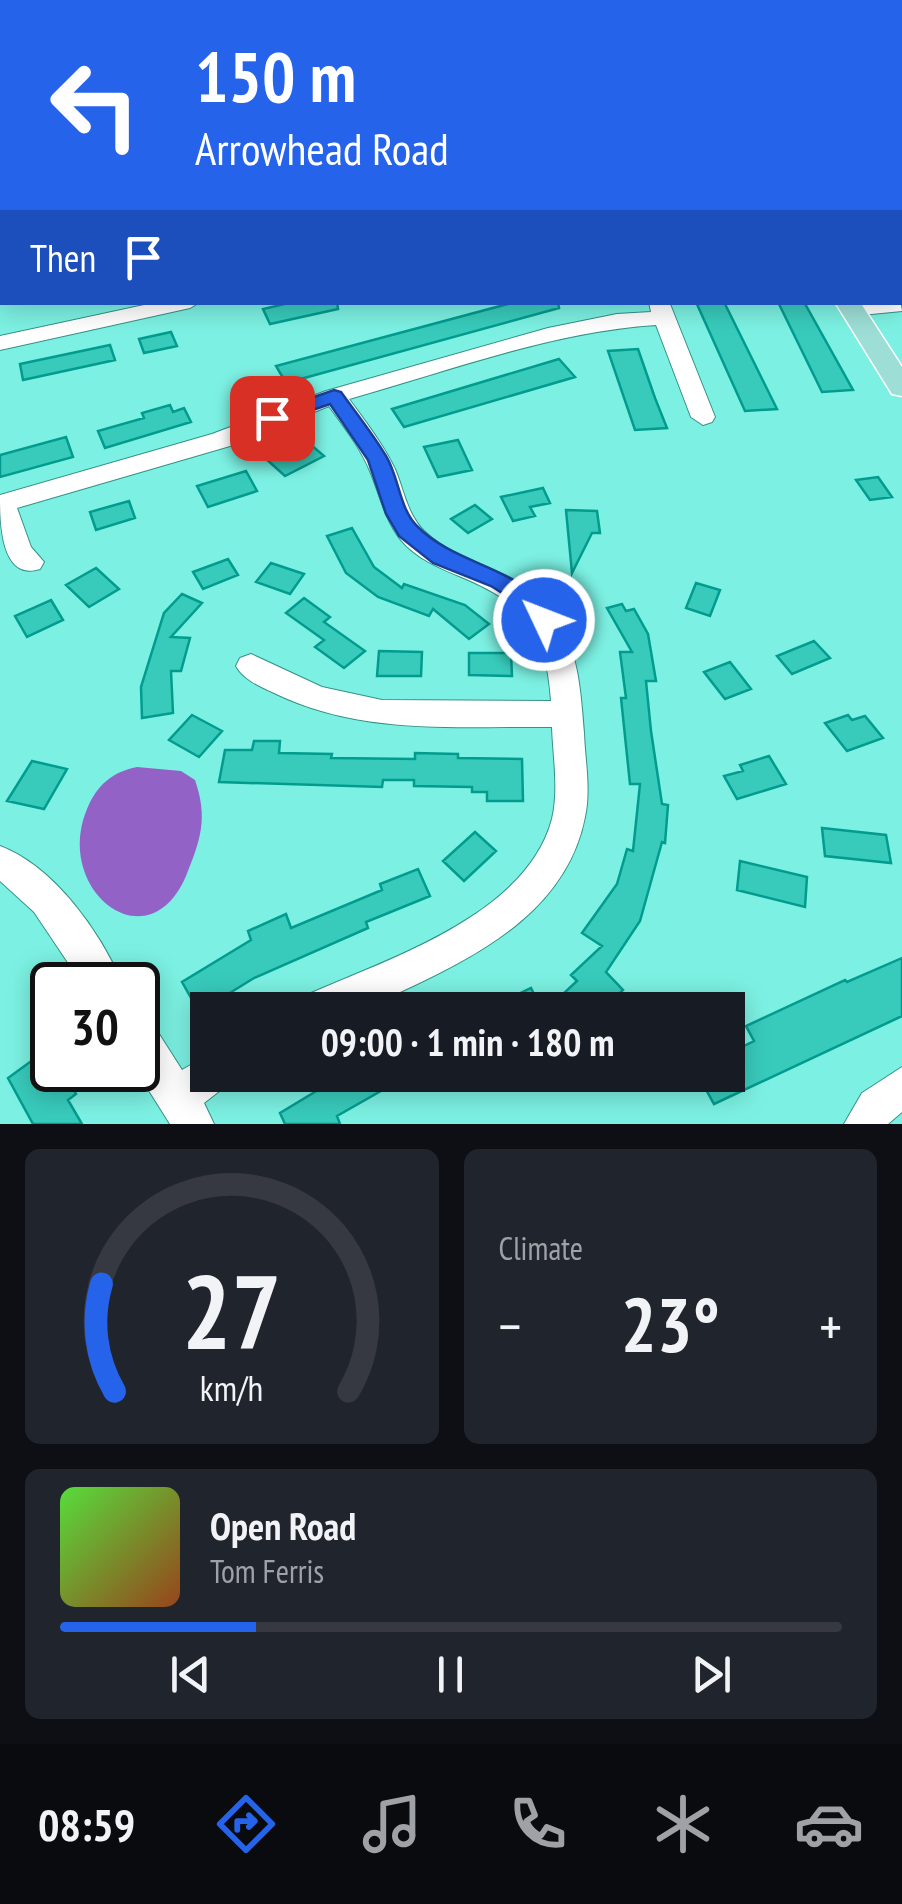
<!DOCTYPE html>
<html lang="en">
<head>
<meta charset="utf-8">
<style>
	:root { --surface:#171b24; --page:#20242c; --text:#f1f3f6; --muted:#9ea1a6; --line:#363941; --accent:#2563eb }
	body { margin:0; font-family:"PT Sans Narrow",sans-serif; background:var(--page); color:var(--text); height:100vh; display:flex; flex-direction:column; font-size:38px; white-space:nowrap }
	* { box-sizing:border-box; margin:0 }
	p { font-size:32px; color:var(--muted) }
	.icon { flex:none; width:55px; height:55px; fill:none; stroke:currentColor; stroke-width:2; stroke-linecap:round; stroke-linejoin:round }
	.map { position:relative; height:1124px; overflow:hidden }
	.sheet { display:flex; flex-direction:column; gap:25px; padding:25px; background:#0d0f14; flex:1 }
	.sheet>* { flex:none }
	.top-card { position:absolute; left:0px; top:0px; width:902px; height:305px; box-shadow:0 5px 25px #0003; background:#2563eb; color:#fff; overflow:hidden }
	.speed { position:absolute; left:30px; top:962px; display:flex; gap:20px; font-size:50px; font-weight:700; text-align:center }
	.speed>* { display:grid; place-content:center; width:130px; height:130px; border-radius:50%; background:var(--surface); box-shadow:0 5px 25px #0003; line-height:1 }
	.speed .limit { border:5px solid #111; border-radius:15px; background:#fff; color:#111 }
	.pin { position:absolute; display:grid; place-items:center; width:85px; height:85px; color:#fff; margin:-42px; border-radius:20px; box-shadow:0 5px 15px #0006 }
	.me { position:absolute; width:110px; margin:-55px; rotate:313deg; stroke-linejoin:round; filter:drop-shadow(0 0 8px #0008) }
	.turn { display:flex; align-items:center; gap:35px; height:210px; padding:0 30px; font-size:45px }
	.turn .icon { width:130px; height:130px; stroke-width:2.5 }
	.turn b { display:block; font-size:70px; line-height:85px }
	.then { display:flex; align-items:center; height:95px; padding:0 30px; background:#0003; gap:20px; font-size:38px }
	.big { font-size:75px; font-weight:800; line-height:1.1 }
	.sheet .widget { flex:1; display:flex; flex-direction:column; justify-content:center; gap:15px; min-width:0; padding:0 35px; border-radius:15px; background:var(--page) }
	.sheet .dial { align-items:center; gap:0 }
	.dial svg { height:260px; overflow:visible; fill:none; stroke:var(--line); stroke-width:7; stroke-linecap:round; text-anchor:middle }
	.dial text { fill:var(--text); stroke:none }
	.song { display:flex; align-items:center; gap:30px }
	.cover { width:120px; height:120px; border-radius:15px; background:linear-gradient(135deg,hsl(110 70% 55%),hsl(20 70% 35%)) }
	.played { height:10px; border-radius:5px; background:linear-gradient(90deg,var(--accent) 25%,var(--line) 25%) }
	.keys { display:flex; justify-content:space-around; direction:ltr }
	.heat { display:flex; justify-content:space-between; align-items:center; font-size:55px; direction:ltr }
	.sheet .tiles { flex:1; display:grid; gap:25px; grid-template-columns:1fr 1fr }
	.widget:last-child { grid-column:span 2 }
	.trip { position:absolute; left:190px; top:992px; width:555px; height:100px; border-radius:0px; background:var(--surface); box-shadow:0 5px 25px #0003; font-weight:800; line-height:100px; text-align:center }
	.tab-bar { display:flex; height:160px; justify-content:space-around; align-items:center; background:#090b0e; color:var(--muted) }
	.tab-bar .icon { width:70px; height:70px }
	.tab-bar .selected { color:var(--accent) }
	.tab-bar b { font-size:45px; color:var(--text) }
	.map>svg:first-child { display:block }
	.water { fill:#9362c6 }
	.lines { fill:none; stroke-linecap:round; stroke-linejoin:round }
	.stream { stroke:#9362c6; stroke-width:5 }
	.building { fill:#38cbbc; stroke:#029c8f; stroke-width:2.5 }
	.minor-casing { stroke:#359187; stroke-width:2 }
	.major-casing { stroke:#fff; stroke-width:3 }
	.minor { fill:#fff; fill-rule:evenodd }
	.major { fill:#9dded6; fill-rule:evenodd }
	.route { fill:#2563eb; stroke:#184099; stroke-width:2.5 }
</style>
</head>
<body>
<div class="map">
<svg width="902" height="1124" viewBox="0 0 902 1124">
	<rect width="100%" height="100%" fill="#7cf1e3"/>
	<path class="water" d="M 137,767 L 181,771 L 195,780 C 208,818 201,839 186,876 C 148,965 53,890 87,809 C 97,785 112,772 137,767 Z"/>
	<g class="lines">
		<path class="stream" d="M 0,184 L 2,180"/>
	</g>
	<path class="building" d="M 293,302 L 337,302 L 338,309 L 270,324 L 263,309 Z
		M 515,302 L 558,302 L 559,308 L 286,383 L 276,366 Z
		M 696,302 L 724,302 L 777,409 L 745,411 Z
		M 778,302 L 804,302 L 853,390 L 822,392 Z
		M 171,332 L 177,346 L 144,353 L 139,339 Z
		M 110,345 L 115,360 L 23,380 L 20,364 Z
		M 638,349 L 655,398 L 667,428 L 635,430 L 608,351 Z
		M 559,359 L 575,377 L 404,427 L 392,409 Z
		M 170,405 L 173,412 L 184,408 L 191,422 L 105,448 L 98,431 L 144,418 L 142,413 Z
		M 66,437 L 73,457 L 0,477 L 0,455 Z
		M 304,439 L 324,456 L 285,476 L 265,458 Z
		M 458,440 L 472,470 L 438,477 L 424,447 Z
		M 246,471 L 257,491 L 208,507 L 197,486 Z
		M 878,477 L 892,497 L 870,500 L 856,480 Z
		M 543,488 L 550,503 L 530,507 L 535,516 L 513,521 L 501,497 Z
		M 129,501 L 135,518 L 96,530 L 90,512 Z
		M 475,505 L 492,519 L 468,533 L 451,519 Z
		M 566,510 L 597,511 L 600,533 L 592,533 L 572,573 Z
		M 352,528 L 374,567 L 402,588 L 404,584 L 465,605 L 489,624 L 469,639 L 433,609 L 429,616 L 378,597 L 346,573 L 327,536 Z
		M 228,559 L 238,575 L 203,589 L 193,572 Z
		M 271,563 L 304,574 L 290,594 L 256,582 Z
		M 96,568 L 119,589 L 89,607 L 66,585 Z
		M 696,583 L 720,590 L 710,616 L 686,608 Z
		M 182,594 L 202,603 L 171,637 L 190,638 L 181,671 L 171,671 L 173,713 L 142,718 L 141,687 L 164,613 Z
		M 304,598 L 330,617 L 324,622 L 365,651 L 344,668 L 315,647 L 324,640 L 286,613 Z
		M 51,600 L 63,620 L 27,637 L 15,616 Z
		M 622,604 L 626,611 L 634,609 L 648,634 L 656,681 L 646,681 L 651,731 L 662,804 L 668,805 L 665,843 L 662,842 L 640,921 L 606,972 L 623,990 L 602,1010 L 546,1010 L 577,981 L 571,975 L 602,946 L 582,933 L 617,884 L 627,849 L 633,851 L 640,784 L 630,784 L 621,698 L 626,698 L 620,652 L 632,652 L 607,608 Z
		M 814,641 L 830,658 L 792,674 L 777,656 Z
		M 379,651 L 422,652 L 421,676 L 377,676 Z
		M 469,653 L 511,653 L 512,676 L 469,675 Z
		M 730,662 L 751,689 L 725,699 L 704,672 Z
		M 192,715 L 222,731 L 199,757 L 169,740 Z
		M 848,715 L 852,720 L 865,716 L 883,738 L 847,751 L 825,723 Z
		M 254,741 L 280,741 L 279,753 L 332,754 L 331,758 L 415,759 L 415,753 L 458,754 L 458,758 L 522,759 L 523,801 L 487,801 L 487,792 L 472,792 L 472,787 L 414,786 L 414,780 L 383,780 L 382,787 L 219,782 L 225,750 L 252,750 Z
		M 769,756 L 786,784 L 737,799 L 724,776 L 743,771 L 740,765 Z
		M 32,761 L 67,769 L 44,809 L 7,801 Z
		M 822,828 L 886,835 L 891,863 L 825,856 Z
		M 475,832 L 496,851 L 464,881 L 443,861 Z
		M 740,861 L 807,877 L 805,907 L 737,890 Z
		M 418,869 L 430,896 L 366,922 L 368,928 L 254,978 L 199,1012 L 182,982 L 251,940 L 248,931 L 286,914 L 291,928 L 382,890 L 380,884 Z
		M 902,958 L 902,1016 L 714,1104 L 698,1075 L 728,1075 L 728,1054 L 754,1041 L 746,1026 L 845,980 L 847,982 Z
		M 531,988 L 542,1010 L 486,1010 Z
		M 52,1046 L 52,1070 L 62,1070 L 76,1094 L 68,1100 L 82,1124 L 33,1124 L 8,1078 Z
		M 343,1075 L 409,1075 L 337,1116 L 340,1124 L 285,1124 L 280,1113 Z"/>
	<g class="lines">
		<defs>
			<path id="minor" d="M 0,7 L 2,7 L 2,19 L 0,19 Z
				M 2,52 L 2,66 L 0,67 L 0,53 Z
				M 900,299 L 902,311 L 851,316 L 840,310 L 851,304 L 900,302 Z
				M 158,302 L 200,302 L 190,308 L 0,350 L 0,336 Z
				M 649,302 L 670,304 L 715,417 L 712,422 L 703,425 L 691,417 L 656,325 C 551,332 449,371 349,399 C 365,421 383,444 395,469 C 404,490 407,514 424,531 C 466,571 529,567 560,623 C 579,657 581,695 584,733 C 585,761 591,789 585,817 C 568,905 488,951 413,986 C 396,993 375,1007 357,1010 C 338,1014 315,1010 296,1010 L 302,997 C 384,960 526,917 552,819 C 559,789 553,757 552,727 C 457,726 361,736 272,692 C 259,686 243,679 236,666 L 240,658 L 251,654 L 322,687 L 382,700 L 551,701 C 546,630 525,603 459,576 C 439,568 416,558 401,540 C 385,520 380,495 370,471 C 360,447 344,427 329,406 L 230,446 L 17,508 L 31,547 L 44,562 L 40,569 C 0,582 0,520 0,495 L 212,434 L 326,391 L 548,328 L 617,314 L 651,312 Z
				M 0,846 C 55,867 101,933 123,985 L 83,985 L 34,912 L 0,881 Z
				M 138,1018 L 152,1023 L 182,1070 L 208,1055 L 208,1075 L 228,1075 L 222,1089 L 204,1103 L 214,1124 L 170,1124 L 136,1070 Z
				M 902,1067 L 902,1112 L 888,1124 L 844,1124 L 862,1093 Z"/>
			<path id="major" d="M 485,0 L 504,0 L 505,2 L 486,2 Z
				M 902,177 L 902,191 L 900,192 L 900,178 Z
				M 835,302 L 860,302 L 902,367 L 902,396 L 892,394 Z"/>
		</defs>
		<use href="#minor" class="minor-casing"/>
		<use href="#major" class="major-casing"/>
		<use href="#minor" class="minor"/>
		<use href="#major" class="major"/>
	</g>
	<path class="route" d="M 334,390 L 341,392 C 356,413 373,434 386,456 C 399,477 399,508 417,526 C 458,568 525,566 556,620 L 553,627 L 536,627 L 513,600 L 491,586 L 433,563 L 399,536 L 386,514 L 368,460 L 330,404 L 272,424 L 263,418 L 265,414 Z"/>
</svg>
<div class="speed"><div class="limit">30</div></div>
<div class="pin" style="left:272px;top:418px;background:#d93025"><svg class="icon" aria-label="arrive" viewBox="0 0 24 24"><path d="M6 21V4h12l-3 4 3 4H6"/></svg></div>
<svg class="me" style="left:544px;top:620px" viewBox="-20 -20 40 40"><circle r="17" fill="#2563eb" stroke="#fff" stroke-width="3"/><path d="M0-11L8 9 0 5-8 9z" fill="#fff"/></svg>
<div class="trip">09:00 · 1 min · 180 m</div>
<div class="top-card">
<div class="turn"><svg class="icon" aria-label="left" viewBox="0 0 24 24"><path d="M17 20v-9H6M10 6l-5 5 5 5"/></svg><div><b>150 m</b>Arrowhead Road</div></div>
<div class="then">Then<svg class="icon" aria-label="arrive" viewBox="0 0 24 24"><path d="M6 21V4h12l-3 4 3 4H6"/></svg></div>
</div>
</div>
<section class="sheet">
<div class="tiles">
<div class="widget dial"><svg viewBox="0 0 100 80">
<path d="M14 69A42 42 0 1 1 86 69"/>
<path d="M14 69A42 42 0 0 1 10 36" stroke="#2563eb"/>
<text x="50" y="56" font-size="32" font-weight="700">27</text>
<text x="50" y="72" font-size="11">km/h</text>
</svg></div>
<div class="widget"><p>Climate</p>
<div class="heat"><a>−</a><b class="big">23°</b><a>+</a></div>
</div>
<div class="widget">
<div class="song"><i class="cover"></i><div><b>Open Road</b><p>Tom Ferris</p></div></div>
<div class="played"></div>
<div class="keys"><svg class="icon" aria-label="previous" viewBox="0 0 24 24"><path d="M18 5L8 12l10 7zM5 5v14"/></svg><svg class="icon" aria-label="pause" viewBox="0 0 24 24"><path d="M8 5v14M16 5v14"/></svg><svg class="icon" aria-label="next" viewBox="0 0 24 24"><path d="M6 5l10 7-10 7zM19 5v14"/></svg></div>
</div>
</div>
</section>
<nav class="tab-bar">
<b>08:59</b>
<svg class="icon selected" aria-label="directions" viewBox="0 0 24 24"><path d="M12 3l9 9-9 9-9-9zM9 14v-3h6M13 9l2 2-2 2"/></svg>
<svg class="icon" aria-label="music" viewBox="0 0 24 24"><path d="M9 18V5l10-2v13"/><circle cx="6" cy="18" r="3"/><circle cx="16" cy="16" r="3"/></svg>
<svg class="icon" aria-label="phone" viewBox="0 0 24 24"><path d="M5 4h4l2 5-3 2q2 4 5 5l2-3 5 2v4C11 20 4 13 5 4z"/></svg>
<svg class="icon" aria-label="climate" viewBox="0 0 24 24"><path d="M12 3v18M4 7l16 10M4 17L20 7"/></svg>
<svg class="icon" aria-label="car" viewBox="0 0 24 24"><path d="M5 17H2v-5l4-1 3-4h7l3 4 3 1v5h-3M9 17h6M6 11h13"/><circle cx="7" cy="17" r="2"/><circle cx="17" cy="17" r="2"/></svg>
</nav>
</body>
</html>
